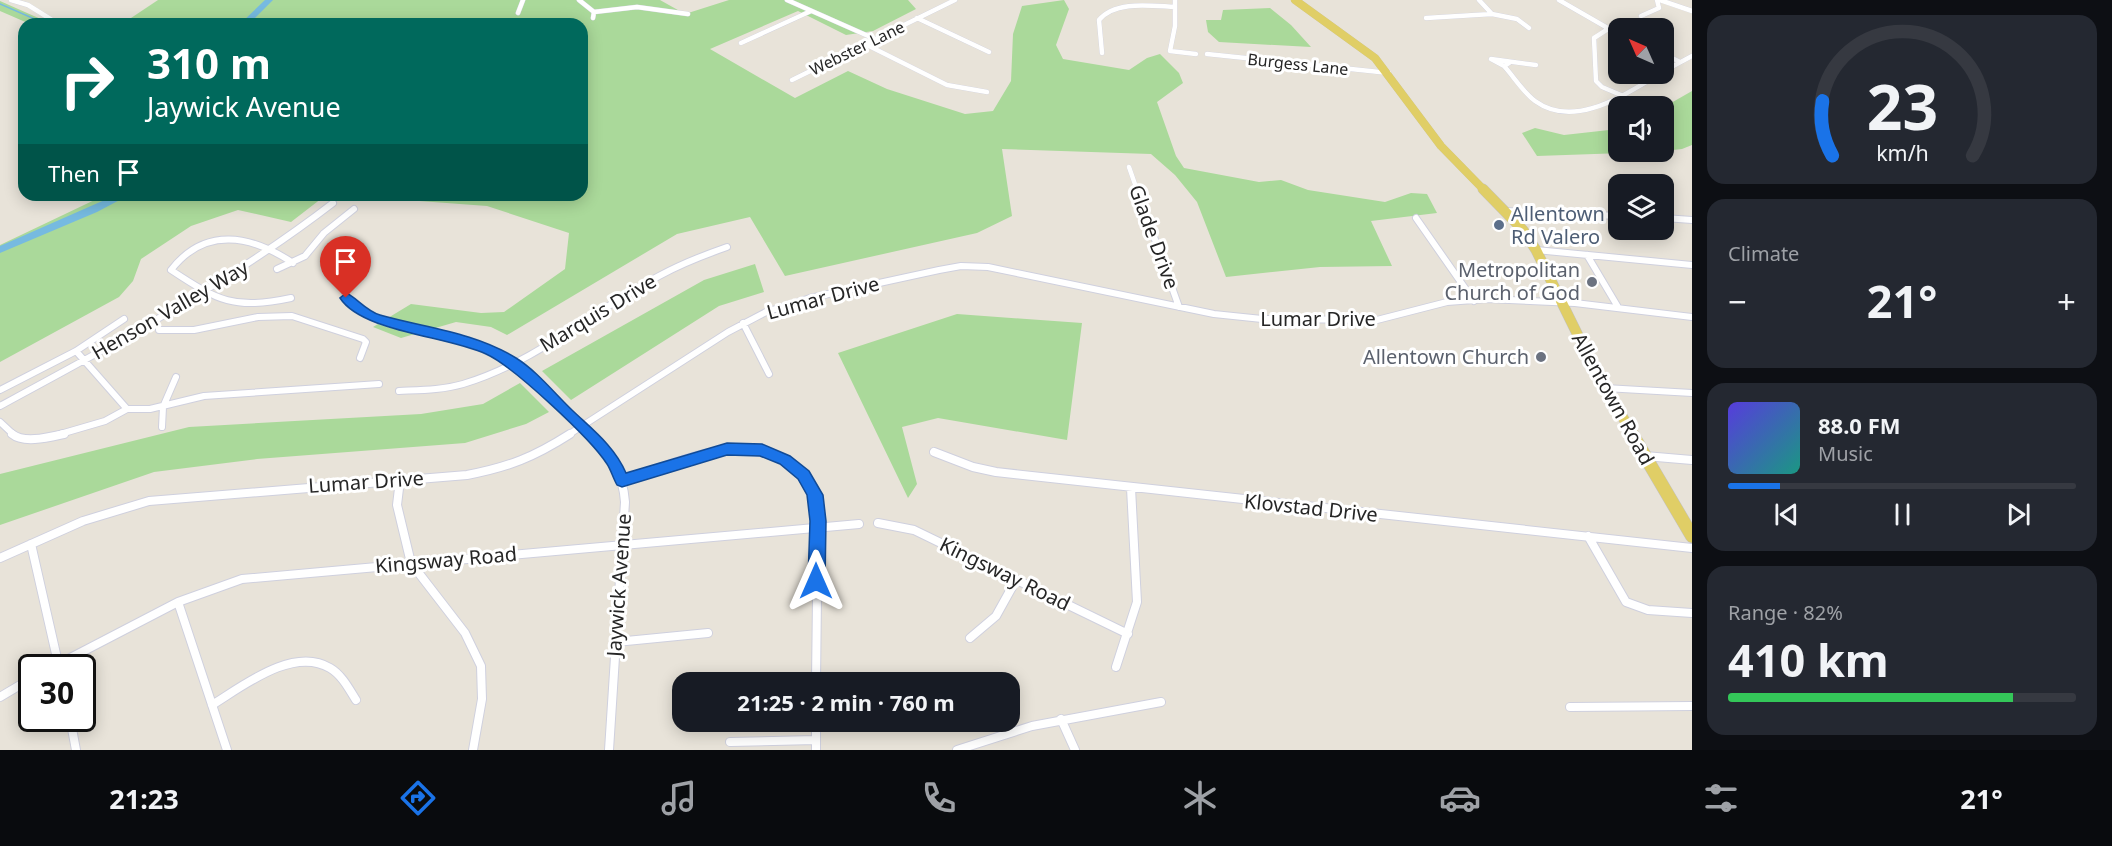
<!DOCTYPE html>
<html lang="en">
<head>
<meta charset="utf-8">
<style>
	:root { --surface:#171b24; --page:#242831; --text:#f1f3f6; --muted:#9ea1a6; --line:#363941; --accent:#1a73e8 }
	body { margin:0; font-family:"Noto Sans",sans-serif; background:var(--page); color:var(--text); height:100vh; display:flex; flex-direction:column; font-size:22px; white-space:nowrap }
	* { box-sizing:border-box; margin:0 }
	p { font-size:20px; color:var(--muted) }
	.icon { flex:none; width:33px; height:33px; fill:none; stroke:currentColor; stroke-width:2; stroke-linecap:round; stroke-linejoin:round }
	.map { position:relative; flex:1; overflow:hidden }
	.side { display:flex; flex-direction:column; gap:15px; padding:15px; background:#0d0f14; width:420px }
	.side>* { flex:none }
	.hud { position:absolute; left:18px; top:18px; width:570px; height:183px; border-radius:18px; box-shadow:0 3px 15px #0003; background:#00695c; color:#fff; overflow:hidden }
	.needle { width:39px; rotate:315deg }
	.controls { position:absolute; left:1608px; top:18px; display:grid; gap:12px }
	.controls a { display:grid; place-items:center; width:66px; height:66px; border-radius:12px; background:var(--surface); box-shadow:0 3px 15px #0003; font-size:30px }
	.speed { position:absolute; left:18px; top:654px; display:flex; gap:12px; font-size:30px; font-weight:700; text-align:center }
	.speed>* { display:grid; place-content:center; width:78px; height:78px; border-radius:50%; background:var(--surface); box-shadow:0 3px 15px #0003; line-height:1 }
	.speed .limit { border:3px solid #111; border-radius:9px; background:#fff; color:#111 }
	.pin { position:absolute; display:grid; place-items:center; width:51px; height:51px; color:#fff; margin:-62px -26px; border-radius:50% 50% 50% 0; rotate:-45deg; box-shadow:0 0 6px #0007 }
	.pin .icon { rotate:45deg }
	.me { position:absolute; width:66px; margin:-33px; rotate:0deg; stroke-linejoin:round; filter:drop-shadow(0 0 4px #0008) }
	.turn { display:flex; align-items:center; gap:21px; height:126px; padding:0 30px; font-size:27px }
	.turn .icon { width:78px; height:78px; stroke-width:2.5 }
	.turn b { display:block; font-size:42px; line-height:51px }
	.then { display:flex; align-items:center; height:57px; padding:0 30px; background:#0003; gap:12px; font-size:22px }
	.big { font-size:45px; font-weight:700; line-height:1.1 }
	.side .widget { flex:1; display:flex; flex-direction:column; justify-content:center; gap:9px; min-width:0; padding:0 21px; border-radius:18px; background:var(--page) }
	.side .dial { align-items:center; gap:0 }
	.dial svg { height:156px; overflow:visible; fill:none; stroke:var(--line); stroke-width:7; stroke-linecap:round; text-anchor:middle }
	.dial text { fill:var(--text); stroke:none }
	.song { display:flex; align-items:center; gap:18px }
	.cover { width:72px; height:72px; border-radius:9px; background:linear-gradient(135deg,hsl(250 70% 55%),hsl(170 70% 35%)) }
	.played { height:6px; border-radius:3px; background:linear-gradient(90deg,var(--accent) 15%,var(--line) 15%) }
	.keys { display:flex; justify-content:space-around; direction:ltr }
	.heat { display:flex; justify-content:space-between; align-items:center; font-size:33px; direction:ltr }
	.charge { height:9px; border-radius:4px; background:linear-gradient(90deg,#34c759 82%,var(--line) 0) }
	.trip { position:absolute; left:672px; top:672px; width:348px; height:60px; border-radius:18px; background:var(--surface); box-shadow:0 3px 15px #0003; font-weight:700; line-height:60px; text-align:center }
	.tabs { display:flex; height:96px; justify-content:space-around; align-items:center; background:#090b0e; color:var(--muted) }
	.tabs .icon { width:42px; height:42px }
	.tabs .current { color:var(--accent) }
	.tabs b { font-size:27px; color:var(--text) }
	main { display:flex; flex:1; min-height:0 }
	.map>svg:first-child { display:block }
	.green { fill:#aad99a }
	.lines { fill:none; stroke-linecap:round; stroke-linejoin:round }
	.stream { stroke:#76bae0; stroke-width:1.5 }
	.river { fill:#76bae0; fill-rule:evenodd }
	.street-far2-casing { stroke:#cfd0de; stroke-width:5 }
	.street-far1-casing { stroke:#cfd0de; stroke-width:8 }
	.street-casing { stroke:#cfd0de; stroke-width:10 }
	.primary-far2-casing { stroke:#c2c2c2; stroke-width:8 }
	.primary-far1-casing { stroke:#c2c2c2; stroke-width:11 }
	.primary-casing { stroke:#c2c2c2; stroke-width:14 }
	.street-far2 { stroke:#fff; stroke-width:4.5 }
	.street-far1 { stroke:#fff; stroke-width:6 }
	.street { stroke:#fff; stroke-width:8 }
	.primary-far2 { stroke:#e0ce66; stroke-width:8 }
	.primary-far1 { stroke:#e0ce66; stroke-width:10 }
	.primary { stroke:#e0ce66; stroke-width:13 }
	.route { fill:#1a73e8; stroke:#114b97; stroke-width:1.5 }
	.service-dot { fill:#5c6f8a; stroke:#fff; stroke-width:2 }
	.worship-dot { fill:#6b7280; stroke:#fff; stroke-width:2 }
	.labels { text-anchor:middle; stroke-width:6; stroke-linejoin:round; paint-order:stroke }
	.far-street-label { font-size:16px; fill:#262626; stroke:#fff }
	.service-label { font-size:20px; fill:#4e5e75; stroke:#fff; text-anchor:start }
	.street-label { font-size:20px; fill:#262626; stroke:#fff }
	.worship-label { font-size:20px; fill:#5b616d; stroke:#fff; text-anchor:end }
</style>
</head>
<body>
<main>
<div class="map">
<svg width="1692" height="750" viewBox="0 0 1692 750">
	<rect width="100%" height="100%" fill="#e8e3d9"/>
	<path class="green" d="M 158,0 L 660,0 L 685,14 L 729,0 L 908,0 L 916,9 L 873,31 L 846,35 L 798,11 L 710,49 L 795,98 L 848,71 L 887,89 L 965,114 L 993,111 L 1011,81 L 1013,34 L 1022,6 L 1064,0 L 1069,9 L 1056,45 L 1063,59 L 1129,70 L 1147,58 L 1160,54 L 1179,73 L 1183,83 L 1157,102 L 1176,156 L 1184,168 L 1259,182 L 1281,180 L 1308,190 L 1385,202 L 1411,193 L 1427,194 L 1437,213 L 1371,221 L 1392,266 L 1320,267 L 1226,277 L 1197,202 L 1175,175 L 1151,154 L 1002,149 L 1012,216 L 977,233 L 785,276 L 750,217 L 677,234 L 507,335 L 491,327 L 456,322 L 401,338 L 373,327 L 411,304 L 481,313 L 504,312 L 565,269 L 569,233 L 487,206 L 338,195 L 582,195 L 582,24 L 122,24 Z
		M 0,1 L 52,24 L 30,24 L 0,11 Z
		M 1270,8 L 1291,25 L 1311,47 L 1219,42 L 1208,32 L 1206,20 L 1221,20 L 1223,10 Z
		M 1692,91 L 1692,145 L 1682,149 L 1664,151 L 1664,107 Z
		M 1535,128 L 1564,135 L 1618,129 L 1618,152 L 1652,152 L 1537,156 L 1522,133 Z
		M 105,195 L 326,195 L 291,222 L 238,210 L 191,226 L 141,259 L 133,281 L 119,297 L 0,362 L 0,245 Z
		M 755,264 L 764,292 L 719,306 L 571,400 L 542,371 L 704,280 Z
		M 957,314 L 1082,323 L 1067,440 L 938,418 L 902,427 L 917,484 L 908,498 L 838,353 Z
		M 520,383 L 549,412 L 526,424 L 465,443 L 257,459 L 154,472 L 0,525 L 0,474 L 189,427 L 421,414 L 483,404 Z"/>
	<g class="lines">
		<path class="stream" d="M 0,4 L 46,24"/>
		<path class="river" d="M 265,0 L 273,0 L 249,24 L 240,24 Z
			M 116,195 L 129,195 L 97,212 L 0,253 L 0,246 Z"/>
		<defs>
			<path id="street-far2" d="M 11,0 L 28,5 L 52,20
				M 579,0 L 594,12 L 593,18
				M 787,0 L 875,39
				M 1175,0 L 1175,26 L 1170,51 L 1196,54
				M 1479,0 L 1492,14 L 1517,19 L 1529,28
				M 1559,0 L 1618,34
				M 1660,0 L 1692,11
				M 594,12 L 637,7 L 688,14
				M 518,13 L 523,0
				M 1641,16 L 1659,8 L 1657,0
				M 917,18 L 989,52
				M 1426,18 L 1492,14
				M 1608,29 L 1594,38 L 1596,81 L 1602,87 L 1621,95
				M 741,43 L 811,11
				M 865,44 L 947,85 L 987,92
				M 1102,53 L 1099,20 C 1115,0 1152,6 1175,7
				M 1207,54 L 1389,73
				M 1664,54 L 1680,62
				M 1509,63 L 1504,66 C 1514,77 1523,92 1535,101 C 1575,130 1625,94 1660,74
				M 1504,66 L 1491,59 L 1536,65
				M 1664,71 L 1692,56
				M 792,80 L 955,0
				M 1129,167 L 1137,190"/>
			<path id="street-far1" d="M 1137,189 L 1179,307
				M 1506,211 L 1618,216
				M 1416,218 L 1474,301
				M 1664,218 L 1692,220
				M 1536,250 L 1692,265
				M 1587,255 L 1618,307
				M 277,269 L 305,256 L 324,233 L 354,209
				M 345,293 C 365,331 431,328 469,342 C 518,360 556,398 592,435
				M 291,298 C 234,310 218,301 171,270 C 205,226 251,235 293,263
				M 743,323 L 769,374
				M 159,330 L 194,330 L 258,317 L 292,316 L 363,339 L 366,342 L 360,358
				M 76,351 L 127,409 L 150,409 L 204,396 L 379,384
				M 1605,388 L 1692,393
				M 0,390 L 76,351 L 124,319
				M 399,391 C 420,390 442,390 463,384 C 536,362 593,311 659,276 C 681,264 704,255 727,247
				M 0,406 C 115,344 229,283 333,203
				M 0,422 L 14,435
				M 162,427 L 163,407 L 176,377
				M 57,435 L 105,421 L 127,409
				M 568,435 L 728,332 L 766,312 L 810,298 L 939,270 L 961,266 L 988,267 L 1214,314 L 1262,319 L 1377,320 L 1447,302 L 1487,299 L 1575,303 L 1692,317"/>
			<path id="street" d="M 12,434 C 24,444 50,437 64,434
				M 590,434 C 610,454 623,473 625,502 L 609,750
				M 934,452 L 973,467 L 996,472 L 1692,548
				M 1645,456 L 1692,460
				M 400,480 L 397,505 L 411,563 L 465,633 L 481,666 L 482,699 L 473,750
				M 622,480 C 673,466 731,433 783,460 C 804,471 814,488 818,511 L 816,682
				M 878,523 L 914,530 L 1128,634
				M 1588,536 L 1626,602 L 1648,610 L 1692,613
				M 31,544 L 59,667
				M 0,558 L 83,521 L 149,501 L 467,475 C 509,467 534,457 570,434
				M 178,602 L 227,750
				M 970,638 L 996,616 L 1016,580
				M 616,642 L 708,633
				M 1116,667 L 1137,602 L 1131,488
				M 51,668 L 178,602 L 242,579 L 859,524
				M 0,697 L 32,678
				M 212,705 C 243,686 293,646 330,668 C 342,675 349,689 356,700
				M 1570,707 L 1692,706
				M 70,718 L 76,750
				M 1061,719 L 1075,750
				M 816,722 L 816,750
				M 730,742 L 816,740
				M 957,750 L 1032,726 L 1161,702"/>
			<path id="primary-far2" d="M 1295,0 L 1375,58 L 1441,146 L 1484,190"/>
			<path id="primary-far1" d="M 1483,189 L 1523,230 L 1536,250 L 1593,366 L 1633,435"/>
			<path id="primary" d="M 1632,434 L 1692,536"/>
		</defs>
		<use href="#street-far2" class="street-far2-casing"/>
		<use href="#street-far1" class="street-far1-casing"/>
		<use href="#street" class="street-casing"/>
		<use href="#primary-far2" class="primary-far2-casing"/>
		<use href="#primary-far1" class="primary-far1-casing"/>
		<use href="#primary" class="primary-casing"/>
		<use href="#street-far2" class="street-far2"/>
		<use href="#street-far1" class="street-far1"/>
		<use href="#street" class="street"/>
		<use href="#primary-far2" class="primary-far2"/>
		<use href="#primary-far1" class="primary-far1"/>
		<use href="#primary" class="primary"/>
	</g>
	<path class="route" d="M 346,293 C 355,296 366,311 380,315 C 426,328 474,332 516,358 C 537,371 555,394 573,411 C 593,430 615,447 626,473 L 727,443 L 762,444 L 790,456 L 809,471 L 823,495 L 826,521 L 825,581 L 822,586 L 816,589 L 811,586 L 808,581 L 810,521 L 807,495 L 798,479 L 780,464 L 760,456 L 727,455 L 622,487 L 617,485 C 613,478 611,470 607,464 C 591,439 513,366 486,354 C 447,336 362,332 340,298 Z"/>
	<circle class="service-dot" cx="1499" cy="225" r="6"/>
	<g class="worship-dot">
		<circle cx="1592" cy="282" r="6"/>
		<circle cx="1541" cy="357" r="6"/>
	</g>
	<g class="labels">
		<g class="far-street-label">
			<text transform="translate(857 48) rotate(-26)" y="6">Webster Lane</text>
			<text transform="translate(1298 64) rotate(6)" y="6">Burgess Lane</text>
		</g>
		<g class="service-label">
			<text x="1511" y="221">Allentown<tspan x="1511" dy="23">Rd Valero</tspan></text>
		</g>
		<g class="street-label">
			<text transform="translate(1154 237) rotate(70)" y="7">Glade Drive</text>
			<text transform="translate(823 298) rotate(-15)" y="7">Lumar Drive</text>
			<text transform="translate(170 310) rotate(-30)" y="7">Henson Valley Way</text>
			<text transform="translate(598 313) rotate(-31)" y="7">Marquis Drive</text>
			<text x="1318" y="326">Lumar Drive</text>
			<text transform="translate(1613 399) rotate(61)" y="7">Allentown Road</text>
			<text transform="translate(366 482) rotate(-4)" y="7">Lumar Drive</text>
			<text transform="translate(1311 508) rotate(6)" y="7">Klovstad Drive</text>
			<text transform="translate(446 560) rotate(-5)" y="7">Kingsway Road</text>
			<text transform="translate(1005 574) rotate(26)" y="7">Kingsway Road</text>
			<text transform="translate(619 585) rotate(-86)" y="7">Jaywick Avenue</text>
		</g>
		<g class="worship-label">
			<text x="1580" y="277">Metropolitan<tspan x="1580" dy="23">Church of God</tspan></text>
			<text x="1529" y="364">Allentown Church</text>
		</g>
	</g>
</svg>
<div class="controls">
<a><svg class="needle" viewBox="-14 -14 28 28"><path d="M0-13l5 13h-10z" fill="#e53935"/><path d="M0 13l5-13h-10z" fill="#9ea1a6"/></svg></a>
<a><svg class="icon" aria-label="sound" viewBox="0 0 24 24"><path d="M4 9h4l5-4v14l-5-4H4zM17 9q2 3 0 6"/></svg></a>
<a><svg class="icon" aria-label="layers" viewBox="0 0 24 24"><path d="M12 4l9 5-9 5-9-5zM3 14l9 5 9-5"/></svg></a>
</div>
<div class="speed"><div class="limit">30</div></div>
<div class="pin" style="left:346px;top:298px;background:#d93025"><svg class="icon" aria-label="arrive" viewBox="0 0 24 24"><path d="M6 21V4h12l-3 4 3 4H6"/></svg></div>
<svg class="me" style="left:816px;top:581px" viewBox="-20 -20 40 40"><path d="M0-17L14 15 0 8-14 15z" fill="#1a73e8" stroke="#fff" stroke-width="4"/></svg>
<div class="trip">21:25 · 2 min · 760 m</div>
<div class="hud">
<div class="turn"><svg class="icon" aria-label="right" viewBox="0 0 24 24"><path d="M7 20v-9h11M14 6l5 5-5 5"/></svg><div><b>310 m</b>Jaywick Avenue</div></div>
<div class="then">Then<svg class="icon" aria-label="arrive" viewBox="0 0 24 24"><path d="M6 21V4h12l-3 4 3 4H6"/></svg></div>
</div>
</div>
<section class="side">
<div class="widget dial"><svg viewBox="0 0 100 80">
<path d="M14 69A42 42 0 1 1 86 69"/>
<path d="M14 69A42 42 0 0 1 9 41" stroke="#1a73e8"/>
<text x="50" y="56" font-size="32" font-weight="700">23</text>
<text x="50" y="72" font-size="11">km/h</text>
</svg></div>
<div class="widget"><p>Climate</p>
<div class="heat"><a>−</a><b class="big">21°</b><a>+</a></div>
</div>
<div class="widget">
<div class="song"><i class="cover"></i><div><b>88.0 FM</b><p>Music</p></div></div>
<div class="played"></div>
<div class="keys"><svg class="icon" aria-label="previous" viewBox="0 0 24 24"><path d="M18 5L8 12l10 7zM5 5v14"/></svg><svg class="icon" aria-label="pause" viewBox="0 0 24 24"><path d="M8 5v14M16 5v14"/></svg><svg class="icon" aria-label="next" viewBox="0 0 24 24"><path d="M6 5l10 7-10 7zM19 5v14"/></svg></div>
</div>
<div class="widget"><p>Range · 82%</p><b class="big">410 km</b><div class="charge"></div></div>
</section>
</main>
<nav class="tabs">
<b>21:23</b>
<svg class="icon current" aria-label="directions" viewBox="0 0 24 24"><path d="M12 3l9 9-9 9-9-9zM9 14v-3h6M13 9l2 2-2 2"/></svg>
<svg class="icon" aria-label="music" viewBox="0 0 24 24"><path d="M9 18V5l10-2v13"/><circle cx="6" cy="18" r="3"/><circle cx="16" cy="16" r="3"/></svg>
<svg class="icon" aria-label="phone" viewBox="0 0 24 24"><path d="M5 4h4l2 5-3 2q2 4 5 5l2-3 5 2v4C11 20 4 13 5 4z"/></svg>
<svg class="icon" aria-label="climate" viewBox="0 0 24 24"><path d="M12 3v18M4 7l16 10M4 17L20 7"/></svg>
<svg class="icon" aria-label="car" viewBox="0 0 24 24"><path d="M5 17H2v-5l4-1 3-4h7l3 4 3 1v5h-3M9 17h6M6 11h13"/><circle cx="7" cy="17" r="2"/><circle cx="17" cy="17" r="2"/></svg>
<svg class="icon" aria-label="filters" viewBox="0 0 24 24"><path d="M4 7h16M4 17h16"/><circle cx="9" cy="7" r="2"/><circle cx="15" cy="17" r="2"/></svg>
<b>21°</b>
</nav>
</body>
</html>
